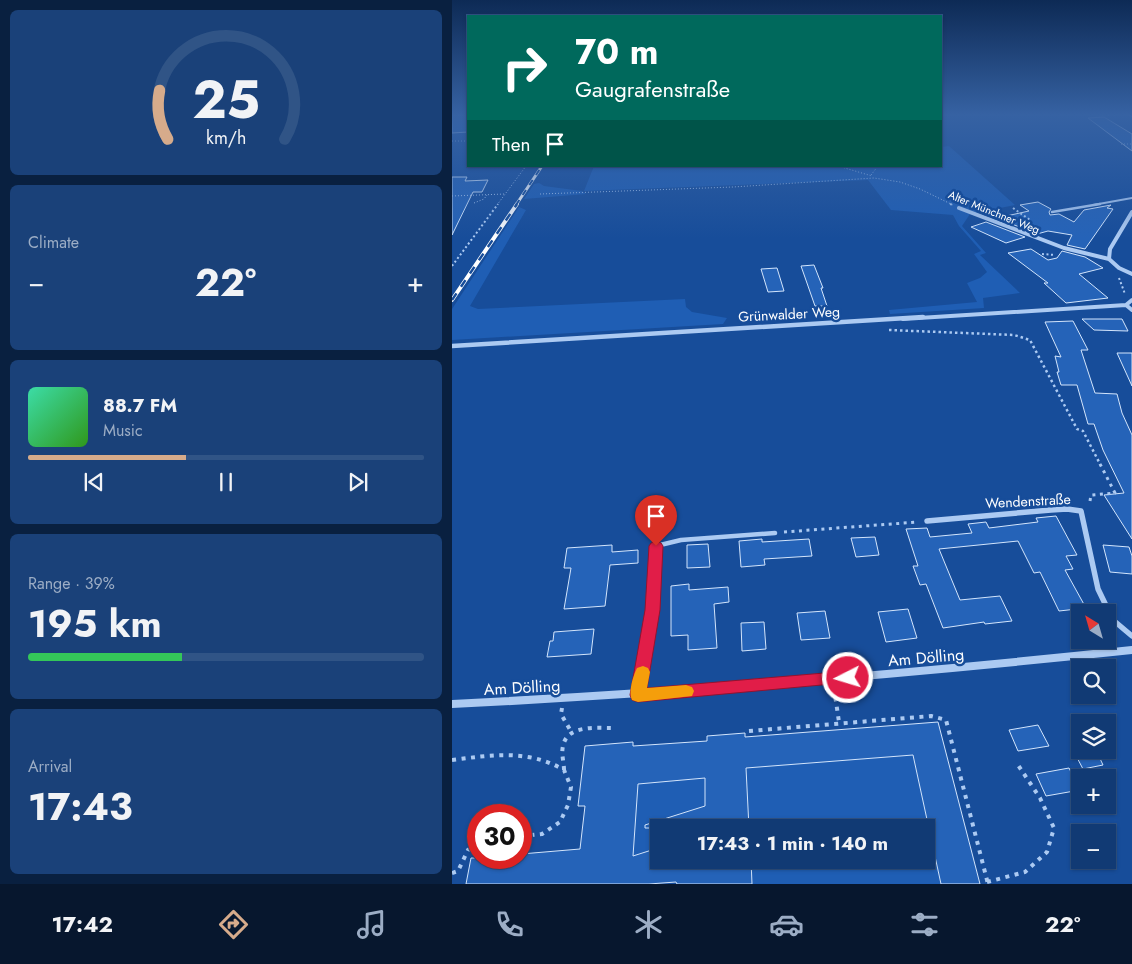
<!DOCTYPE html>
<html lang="en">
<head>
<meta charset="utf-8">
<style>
	:root { --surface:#113a74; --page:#1a4179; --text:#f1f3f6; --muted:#9cadc5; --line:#305486; --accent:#d6ab8b }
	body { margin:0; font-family:Jost,sans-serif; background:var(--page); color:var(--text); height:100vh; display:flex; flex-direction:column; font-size:19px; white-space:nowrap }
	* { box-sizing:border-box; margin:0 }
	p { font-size:16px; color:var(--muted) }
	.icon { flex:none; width:28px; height:28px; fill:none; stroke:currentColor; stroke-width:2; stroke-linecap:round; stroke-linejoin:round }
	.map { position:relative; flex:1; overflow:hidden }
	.panel { display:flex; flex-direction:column; gap:10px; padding:10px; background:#092040; width:452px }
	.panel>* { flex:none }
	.top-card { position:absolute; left:15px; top:15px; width:475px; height:152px; border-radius:0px; box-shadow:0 1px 4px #0004,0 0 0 1px var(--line); background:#00695c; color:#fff; overflow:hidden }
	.needle { width:32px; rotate:323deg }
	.controls { position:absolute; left:619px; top:604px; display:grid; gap:10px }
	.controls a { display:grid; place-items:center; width:45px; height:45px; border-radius:0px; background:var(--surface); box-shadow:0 1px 4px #0004,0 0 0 1px var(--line); font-size:25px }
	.speed { position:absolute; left:15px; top:804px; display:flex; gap:10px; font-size:25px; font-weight:700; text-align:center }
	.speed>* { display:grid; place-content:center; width:65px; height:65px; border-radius:50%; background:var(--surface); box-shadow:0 1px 4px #0004,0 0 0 1px var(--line); line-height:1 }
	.speed .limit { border:8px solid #d22; background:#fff; color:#111 }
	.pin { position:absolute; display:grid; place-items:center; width:42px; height:42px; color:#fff; margin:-51px -21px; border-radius:50% 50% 50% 0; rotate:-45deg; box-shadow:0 0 5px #0007 }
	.pin .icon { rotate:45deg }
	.me { position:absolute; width:55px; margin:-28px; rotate:265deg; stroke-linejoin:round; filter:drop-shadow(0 0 4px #0008) }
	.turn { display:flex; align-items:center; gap:18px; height:105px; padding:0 25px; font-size:22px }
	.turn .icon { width:65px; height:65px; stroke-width:2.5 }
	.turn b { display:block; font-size:35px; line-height:42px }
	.then { display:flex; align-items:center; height:48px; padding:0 25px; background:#0003; gap:10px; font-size:19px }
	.big { font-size:38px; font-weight:700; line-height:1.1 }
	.panel .tile { flex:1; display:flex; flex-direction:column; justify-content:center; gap:8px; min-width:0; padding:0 18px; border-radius:8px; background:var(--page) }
	.panel .dial { align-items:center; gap:0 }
	.dial svg { height:130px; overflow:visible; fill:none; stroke:var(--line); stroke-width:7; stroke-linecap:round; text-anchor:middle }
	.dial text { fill:var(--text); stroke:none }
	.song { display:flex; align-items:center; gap:15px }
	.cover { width:60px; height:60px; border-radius:8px; background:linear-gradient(135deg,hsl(160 70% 55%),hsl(110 70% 35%)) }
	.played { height:5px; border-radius:2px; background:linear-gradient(90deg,var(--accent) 40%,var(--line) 40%) }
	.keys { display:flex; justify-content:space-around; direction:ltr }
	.heat { display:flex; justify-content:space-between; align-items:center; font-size:28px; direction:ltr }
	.charge { height:8px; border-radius:4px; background:linear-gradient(90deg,#34c759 39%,var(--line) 0) }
	.trip { position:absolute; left:198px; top:819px; width:285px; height:50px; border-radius:0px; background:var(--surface); box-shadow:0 1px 4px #0004,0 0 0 1px var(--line); font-weight:700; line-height:50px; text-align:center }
	.menu { display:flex; height:80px; justify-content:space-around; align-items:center; background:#07172e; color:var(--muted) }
	.menu .icon { width:35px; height:35px }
	.menu .selected { color:var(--accent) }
	.menu b { font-size:22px; color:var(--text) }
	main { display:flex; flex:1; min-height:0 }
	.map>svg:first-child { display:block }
	.green { fill:#1f5eb4 }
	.building { fill:#2563b8; stroke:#d3e5fc }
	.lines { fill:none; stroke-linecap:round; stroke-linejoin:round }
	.path-far4 { stroke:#accaf2; stroke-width:1; stroke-dasharray:1 2; stroke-linecap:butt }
	.path-far3 { stroke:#accaf2; stroke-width:2; stroke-dasharray:2 2.5; stroke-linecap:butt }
	.path-far2 { stroke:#accaf2; stroke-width:2.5; stroke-dasharray:2.5 3; stroke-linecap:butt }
	.path-far1 { stroke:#accaf2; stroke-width:3; stroke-dasharray:3 4.5; stroke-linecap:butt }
	.path { stroke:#accaf2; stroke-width:4; stroke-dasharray:4 5.5; stroke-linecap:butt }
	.service-far2 { stroke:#accaf2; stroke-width:2 }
	.service-far1 { stroke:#accaf2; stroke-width:2.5 }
	.service { stroke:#accaf2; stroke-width:4.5 }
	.minor-far4 { stroke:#accaf2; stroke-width:2.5 }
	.minor-far3 { stroke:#accaf2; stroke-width:4 }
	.minor-far2 { stroke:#accaf2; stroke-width:4.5 }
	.minor-far1 { stroke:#accaf2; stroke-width:5.5 }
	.minor { stroke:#accaf2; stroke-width:8 }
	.rail-far1-casing { stroke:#fff; stroke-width:3 }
	.rail-casing { stroke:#fff; stroke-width:4 }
	.rail-far1 { stroke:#174d9a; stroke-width:2; stroke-dasharray:6; stroke-linecap:butt }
	.rail { stroke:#174d9a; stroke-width:2.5; stroke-dasharray:8; stroke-linecap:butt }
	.route { fill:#e11d48; stroke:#92132f }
	.slow { fill:#f59e0b }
	.labels { text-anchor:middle; stroke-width:5; stroke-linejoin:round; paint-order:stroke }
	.far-street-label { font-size:11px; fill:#fff; stroke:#174d9a }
	.street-label { font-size:14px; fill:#fff; stroke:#174d9a }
	.near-street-label { font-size:16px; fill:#fff; stroke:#174d9a }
</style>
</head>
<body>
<main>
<section class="panel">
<div class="tile dial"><svg viewBox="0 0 100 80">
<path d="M14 69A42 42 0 1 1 86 69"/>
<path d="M14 69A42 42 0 0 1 9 39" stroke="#d6ab8b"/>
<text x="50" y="56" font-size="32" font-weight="700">25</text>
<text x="50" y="72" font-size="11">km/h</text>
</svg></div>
<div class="tile"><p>Climate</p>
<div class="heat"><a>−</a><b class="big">22°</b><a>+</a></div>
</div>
<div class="tile">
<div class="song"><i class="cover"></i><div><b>88.7 FM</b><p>Music</p></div></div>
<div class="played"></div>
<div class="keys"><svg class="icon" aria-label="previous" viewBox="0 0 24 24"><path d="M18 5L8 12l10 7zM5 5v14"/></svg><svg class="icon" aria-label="pause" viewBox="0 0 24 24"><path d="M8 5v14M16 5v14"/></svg><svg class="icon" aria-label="next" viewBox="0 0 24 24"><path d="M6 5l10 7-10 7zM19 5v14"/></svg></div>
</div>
<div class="tile"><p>Range · 39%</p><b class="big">195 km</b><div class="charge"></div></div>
<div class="tile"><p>Arrival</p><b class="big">17:43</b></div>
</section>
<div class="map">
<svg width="680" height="884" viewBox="0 0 680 884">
	<rect width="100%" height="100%" fill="#174d9a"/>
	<path class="green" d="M 497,146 L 563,205 L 518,214 L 510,226 L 534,253 L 528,255 L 568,293 L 531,298 L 532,308 L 438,314 L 437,310 L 525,302 L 515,283 L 528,278 L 535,272 L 522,254 L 529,251 L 507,226 L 501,215 L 439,210 L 416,180 L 132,191 L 142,166 L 489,166 L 489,147 Z
		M 87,183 L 92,186 L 130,191 L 134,194 L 72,199 L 82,184 Z
		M 67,207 L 74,210 L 18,306 L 26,309 L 233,299 L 234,307 L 240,312 L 275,318 L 271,324 L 0,340 L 0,309 Z
		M 461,755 L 489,884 L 300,884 L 299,860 L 474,860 L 474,828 L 297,827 L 294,768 Z
		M 253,778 L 253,806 L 210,819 L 206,828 L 206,848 L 181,856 L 185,796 L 178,784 Z"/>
	<path class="building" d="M 0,115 L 16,115 L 16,132 L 0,133 Z
		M 652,117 L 680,134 L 680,151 L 636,118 Z
		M 0,177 L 15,177 L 13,181 L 36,180 L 30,192 L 21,192 L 0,235 Z
		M 586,202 L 599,209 L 597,212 L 598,215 L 607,214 L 622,222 L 632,210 L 659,205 L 655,208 L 661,209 L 633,249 L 615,245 L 620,235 L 596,231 L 585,234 L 545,218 L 577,211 L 568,205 Z
		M 534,222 L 573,237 L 554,243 L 519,227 Z
		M 579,249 L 596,260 L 605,258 L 610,251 L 633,257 L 651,268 L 627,274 L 656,298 L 614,303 L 592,283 L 596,283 L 556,253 Z
		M 362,265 L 371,288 L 369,288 L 375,306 L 363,306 L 349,266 Z
		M 325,268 L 332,291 L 316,292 L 309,269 Z
		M 630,319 L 670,319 L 676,331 L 642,330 Z
		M 621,321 L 636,350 L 629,350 L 643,393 L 665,394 L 670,413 L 680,435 L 680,539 L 652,495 L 672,493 L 651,450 L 642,424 L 636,424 L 625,385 L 609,385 L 605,372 L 607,372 L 603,356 L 609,357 L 593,322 Z
		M 665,353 L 680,353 L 680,386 Z
		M 604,516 L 625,555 L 614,556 L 621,569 L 613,570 L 634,608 L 607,611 L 588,572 L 582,573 L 566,541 L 487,549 L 508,600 L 548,596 L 560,621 L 533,624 L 532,622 L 491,628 L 474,584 L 468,585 L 461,566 L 466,566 L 454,529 L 475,528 L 478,537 L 520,533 L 516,524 L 534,522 L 537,528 L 586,522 L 584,518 Z
		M 423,537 L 427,555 L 404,557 L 399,538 Z
		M 310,539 L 310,542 L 357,539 L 360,556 L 312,559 L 313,565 L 289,567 L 287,541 Z
		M 256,544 L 258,567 L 235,568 L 235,545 Z
		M 160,545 L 160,552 L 186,550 L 186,563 L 158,565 L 153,606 L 112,609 L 119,568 L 112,568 L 115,548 Z
		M 651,545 L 677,547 L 680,556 L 680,574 L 658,572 Z
		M 237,584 L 237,590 L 276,587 L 277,602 L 262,604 L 265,648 L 236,650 L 236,635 L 219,636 L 219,586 Z
		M 456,609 L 465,638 L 434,642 L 426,612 Z
		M 373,611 L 378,638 L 349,640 L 345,613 Z
		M 312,622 L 314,649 L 290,651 L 289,623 Z
		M 142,629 L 139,654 L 95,657 L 98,641 L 101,641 L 102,632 Z
		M 486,722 L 528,884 L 489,884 L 461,755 L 294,768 L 297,828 L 193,828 L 193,825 L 253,806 L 253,778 L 186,784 L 181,856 L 206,848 L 206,860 L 299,860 L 300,884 L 225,884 L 224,882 L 197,884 L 14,884 L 19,858 L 69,858 L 69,854 L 128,849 L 133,806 L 126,806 L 133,746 L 181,742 L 181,746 L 255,741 L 255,736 L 293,733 L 293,737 Z
		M 586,725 L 597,746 L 566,751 L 557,730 Z
		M 621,750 L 644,750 L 651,765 L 631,769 Z
		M 617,768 L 628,790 L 594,796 L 584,774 Z"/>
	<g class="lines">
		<path class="path-far4" d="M 644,116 L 670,115
			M 0,141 L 16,141
			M 669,144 L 680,144
			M 386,166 L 420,176
			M 419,175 L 426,166
			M 88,194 L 281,187 L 422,178 L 448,182 L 468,189 L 501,205
			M 0,196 L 53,194
			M 22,203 L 32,199 L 35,195
			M 45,205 L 74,166"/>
		<path class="path-far3" d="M 498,204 L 501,205
			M 561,208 L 578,220
			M 590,254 L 603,255
			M 0,266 L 46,204
			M 667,278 L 673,294"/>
		<path class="path-far2" d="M 437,330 L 562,335 L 578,340 L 625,429 L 631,431 L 648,464"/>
		<path class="path-far1" d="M 638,501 L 639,495 L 663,493 L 647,462
			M 332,532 L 466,522"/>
		<path class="path" d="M 382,688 L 387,722
			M 110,708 L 109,714 L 120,733
			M 297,731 L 479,716 L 494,720 L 536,884
			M 0,760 C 40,755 76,749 112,770 L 119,787 L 116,805 L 108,822 L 90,834 L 69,836
			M 112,770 C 112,762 109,754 111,746 C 115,725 143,728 159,728
			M 0,873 L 6,871 L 16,850 L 26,843
			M 535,882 L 573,872 L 595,852 L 602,828 L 588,798 L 566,765"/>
		<path class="service-far2" d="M 641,205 L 680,198"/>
		<path class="service-far1" d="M 600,212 L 648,204"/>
		<path class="service" d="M 204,546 L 229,540 L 323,533"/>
		<path class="minor-far4" d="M 678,115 L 680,116"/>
		<path class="minor-far3" d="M 507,208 L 612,248 L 657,259
			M 680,212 L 658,249 L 657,259 L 667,268 L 680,274
			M 674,305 L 680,300
			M 674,305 L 680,310
			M 451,319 L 674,305"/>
		<path class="minor-far2" d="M 0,346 L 471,317"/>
		<path class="minor-far1" d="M 475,521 L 599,510 L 615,509 L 629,511 L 646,589 L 661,620 L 680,636
			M 194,649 L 201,610 L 204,546"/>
		<path class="minor" d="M 186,695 L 194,647
			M 0,704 C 227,693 454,674 680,650"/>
		<defs>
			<path id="rail-far1" d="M 64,205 L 90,166"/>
			<path id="rail" d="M 0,300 L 65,204"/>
		</defs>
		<use href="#rail-far1" class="rail-far1-casing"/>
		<use href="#rail" class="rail-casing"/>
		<use href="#rail-far1" class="rail-far1"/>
		<use href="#rail" class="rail"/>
	</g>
	<linearGradient id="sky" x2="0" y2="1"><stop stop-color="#0d2a55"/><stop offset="0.48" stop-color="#3662a3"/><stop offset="1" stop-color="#3662a3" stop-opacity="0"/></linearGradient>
	<rect width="680" height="239" fill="url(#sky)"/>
	<path class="route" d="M 204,541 L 209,543 L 211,546 L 208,610 L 195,688 L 396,671 L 402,673 L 404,678 L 402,682 L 186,702 L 180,700 L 178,695 L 193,610 L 197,546 L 199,543 Z"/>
	<path class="slow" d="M 191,666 L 196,668 L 198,672 L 195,688 L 234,685 L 240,687 L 242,691 L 240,696 L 186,702 L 180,700 C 176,692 181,676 185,668 Z"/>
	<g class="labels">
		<g class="far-street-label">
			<text transform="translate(542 212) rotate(22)" y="4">Alter Münchner Weg</text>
		</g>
		<g class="street-label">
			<text transform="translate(337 314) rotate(-3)" y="5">Grünwalder Weg</text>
			<text transform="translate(576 501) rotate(-3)" y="5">Wendenstraße</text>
		</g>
		<g class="near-street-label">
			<text transform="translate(474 657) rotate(-5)" y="6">Am Dölling</text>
			<text transform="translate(70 687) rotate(-3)" y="6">Am Dölling</text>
		</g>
	</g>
</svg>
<div class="controls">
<a><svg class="needle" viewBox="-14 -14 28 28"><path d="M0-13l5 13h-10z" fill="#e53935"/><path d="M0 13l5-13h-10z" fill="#9cadc5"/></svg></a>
<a><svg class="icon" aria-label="search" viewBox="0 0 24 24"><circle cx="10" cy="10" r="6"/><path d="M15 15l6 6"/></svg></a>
<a><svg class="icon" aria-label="layers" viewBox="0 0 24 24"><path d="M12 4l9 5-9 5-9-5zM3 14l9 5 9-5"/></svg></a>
<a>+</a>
<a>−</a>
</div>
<div class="speed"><div class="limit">30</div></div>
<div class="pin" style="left:204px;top:546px;background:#d93025"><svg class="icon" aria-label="arrive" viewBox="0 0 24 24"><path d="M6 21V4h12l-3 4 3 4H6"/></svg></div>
<svg class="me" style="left:396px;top:678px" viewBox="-20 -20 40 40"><circle r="17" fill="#e11d48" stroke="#fff" stroke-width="3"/><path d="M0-11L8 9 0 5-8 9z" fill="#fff"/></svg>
<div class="trip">17:43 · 1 min · 140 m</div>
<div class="top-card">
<div class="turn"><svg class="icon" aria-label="right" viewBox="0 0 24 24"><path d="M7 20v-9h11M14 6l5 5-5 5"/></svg><div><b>70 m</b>Gaugrafenstraße</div></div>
<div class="then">Then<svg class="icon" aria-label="arrive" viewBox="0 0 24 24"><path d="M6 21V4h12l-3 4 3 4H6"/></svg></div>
</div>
</div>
</main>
<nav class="menu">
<b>17:42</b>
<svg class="icon selected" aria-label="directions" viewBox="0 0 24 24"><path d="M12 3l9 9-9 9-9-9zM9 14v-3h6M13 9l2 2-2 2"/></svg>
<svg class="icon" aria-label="music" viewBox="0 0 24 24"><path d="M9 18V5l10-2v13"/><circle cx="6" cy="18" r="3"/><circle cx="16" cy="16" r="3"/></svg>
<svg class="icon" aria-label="phone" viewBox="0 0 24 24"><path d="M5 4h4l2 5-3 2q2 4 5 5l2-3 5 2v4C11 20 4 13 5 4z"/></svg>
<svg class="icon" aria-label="climate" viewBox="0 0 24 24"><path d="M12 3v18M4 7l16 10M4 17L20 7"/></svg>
<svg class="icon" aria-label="car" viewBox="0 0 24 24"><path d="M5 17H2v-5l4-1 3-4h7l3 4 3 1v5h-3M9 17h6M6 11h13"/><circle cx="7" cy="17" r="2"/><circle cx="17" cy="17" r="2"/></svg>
<svg class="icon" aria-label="filters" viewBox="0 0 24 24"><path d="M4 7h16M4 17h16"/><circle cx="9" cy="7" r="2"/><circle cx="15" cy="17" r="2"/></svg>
<b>22°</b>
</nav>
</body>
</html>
